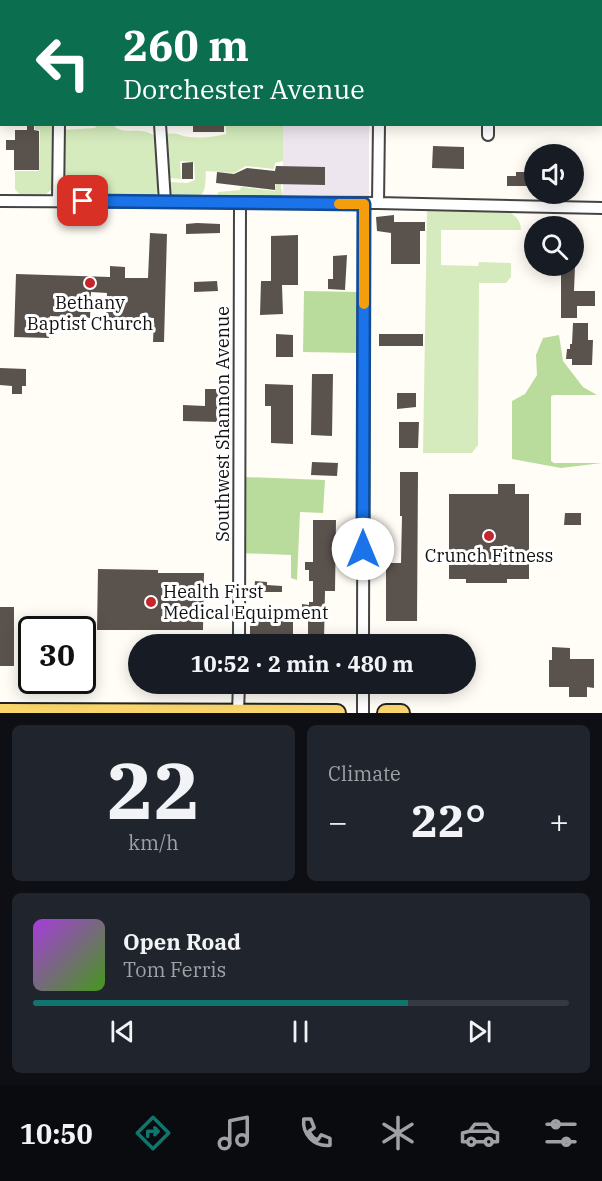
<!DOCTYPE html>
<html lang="en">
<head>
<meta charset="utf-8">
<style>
	:root { --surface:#171b24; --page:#20242c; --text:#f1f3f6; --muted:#9ea1a6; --line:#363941; --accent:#0f766e }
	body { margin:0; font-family:"IBM Plex Serif",serif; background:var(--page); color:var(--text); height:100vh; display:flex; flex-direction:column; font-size:22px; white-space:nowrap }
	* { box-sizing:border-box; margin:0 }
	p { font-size:20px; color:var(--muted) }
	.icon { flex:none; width:33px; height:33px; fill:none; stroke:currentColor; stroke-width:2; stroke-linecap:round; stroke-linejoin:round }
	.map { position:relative; height:713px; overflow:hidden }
	.side { display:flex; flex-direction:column; gap:12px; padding:12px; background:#0d0f14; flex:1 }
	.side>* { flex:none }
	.guide { position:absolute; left:0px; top:0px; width:603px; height:126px; box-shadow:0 3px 15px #0003; background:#0b6e4f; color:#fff; overflow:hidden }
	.buttons { position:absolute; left:524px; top:144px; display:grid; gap:12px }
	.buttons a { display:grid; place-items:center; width:60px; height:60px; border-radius:50%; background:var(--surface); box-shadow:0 3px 15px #0003; font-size:30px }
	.speed { position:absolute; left:18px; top:616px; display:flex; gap:12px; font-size:30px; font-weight:700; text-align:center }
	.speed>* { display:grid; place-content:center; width:78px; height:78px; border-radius:50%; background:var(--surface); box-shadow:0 3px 15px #0003; line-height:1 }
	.speed .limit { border:3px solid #111; border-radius:9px; background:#fff; color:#111 }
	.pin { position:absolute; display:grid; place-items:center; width:51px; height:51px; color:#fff; margin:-26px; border-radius:12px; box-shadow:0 3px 9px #0006 }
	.me { position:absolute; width:66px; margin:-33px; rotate:0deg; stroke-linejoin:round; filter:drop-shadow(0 0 4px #0008) }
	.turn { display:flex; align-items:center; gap:21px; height:126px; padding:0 24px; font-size:27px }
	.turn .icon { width:78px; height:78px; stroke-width:2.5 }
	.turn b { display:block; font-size:42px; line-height:51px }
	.big { font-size:45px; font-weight:700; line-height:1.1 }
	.side .widget { flex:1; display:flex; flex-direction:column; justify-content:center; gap:9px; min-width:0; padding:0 21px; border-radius:9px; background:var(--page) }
	.side .dial { align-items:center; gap:0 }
	.dial b { font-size:78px; line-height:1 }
	.song { display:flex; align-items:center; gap:18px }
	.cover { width:72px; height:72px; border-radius:9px; background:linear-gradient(135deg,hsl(280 70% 55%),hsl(100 70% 35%)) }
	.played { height:6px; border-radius:3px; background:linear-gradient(90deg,var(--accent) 70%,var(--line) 70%) }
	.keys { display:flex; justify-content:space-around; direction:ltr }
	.heat { display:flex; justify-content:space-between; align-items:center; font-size:33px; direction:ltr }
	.side .tiles { flex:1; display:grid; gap:12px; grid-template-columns:1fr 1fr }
	.widget:last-child { grid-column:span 2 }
	.trip { position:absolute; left:128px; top:634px; width:348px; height:60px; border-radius:30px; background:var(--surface); box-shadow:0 3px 15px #0003; font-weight:700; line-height:60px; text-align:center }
	.dock { display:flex; height:96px; justify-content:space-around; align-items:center; background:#090b0e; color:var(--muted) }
	.dock .icon { width:42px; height:42px }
	.dock .current { color:var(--accent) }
	.dock b { font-size:27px; color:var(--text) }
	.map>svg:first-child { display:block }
	.industrial { fill:#eee6ef }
	.green { fill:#d5ebbd }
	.forest { fill:#b9dc9c }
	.building { fill:#5a524d }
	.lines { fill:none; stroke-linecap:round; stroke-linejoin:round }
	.street-casing { stroke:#444; stroke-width:14 }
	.primary-casing { stroke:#222; stroke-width:20 }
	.street { stroke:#fff; stroke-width:10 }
	.primary { stroke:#f9d66b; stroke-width:16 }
	.route-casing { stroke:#114b97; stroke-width:15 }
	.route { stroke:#1a73e8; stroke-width:10 }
	.slow { stroke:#f59e0b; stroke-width:10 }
	.poi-dot { fill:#c4262e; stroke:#fff; stroke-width:2 }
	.labels { text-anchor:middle; stroke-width:6; stroke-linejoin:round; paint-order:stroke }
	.poi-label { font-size:18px; fill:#111; stroke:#fff }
	.street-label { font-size:18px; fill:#111; stroke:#fff }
</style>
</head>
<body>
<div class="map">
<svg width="602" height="713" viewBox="0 0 602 713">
	<rect width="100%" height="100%" fill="#fffdf5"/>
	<path class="industrial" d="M 283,125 L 369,125 L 369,196 L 283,195 Z"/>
	<path class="green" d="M 35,125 L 52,125 L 52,189 L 45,195 L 20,195 L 15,189 L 15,171 L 39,171 L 40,130 L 35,130 Z
		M 97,125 L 113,125 C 125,137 138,125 155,136 L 159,188 L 155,196 L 72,196 L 63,189 L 63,130 L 95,128 Z
		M 226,125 L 283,125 L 283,161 L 275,163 L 274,169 L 246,166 L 234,173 L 206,171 C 205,180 207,191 199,197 L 174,197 L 169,193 L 169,182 L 187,183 L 195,180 L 194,162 L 180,161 L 181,179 L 168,178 L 166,134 C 179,132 179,136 190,137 C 202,138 215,137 226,134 Z
		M 277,169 L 282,170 L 281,188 L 284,199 L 217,197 L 218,192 L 240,190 L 241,187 L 275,191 Z
		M 427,211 L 509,212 C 516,216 521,221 521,230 L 441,230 L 441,265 L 478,266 L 479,262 L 511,263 L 511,277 L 506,283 L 479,283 L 478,445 L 472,453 L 423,453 Z"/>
	<path class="forest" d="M 304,291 L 359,292 L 359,353 L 303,352 Z
		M 559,335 L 563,361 L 583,387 L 597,395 L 554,395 L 551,396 L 551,461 L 554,463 L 602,463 L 561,468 L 512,459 L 512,401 L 525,394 L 537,375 L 536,355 L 543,338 Z
		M 244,477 L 325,480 L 323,513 L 300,512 L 297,580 L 291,578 L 291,555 L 240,553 Z"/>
	<path class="building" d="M 27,124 L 34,124 L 34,130 L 39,131 L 39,170 L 14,170 L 14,150 L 6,150 L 6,140 L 15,140 L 15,130 L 27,130 Z
		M 193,124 L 224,124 L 224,132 L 193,132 Z
		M 433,146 L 464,147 L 464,169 L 432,168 Z
		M 193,162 L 193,179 L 182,179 L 182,163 Z
		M 276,166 L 325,167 L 325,185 L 275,184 L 275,190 L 216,183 L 217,172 L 234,174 L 247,168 L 275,171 Z
		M 516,172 L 534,172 L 534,186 L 507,186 L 507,176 L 516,176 Z
		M 394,215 L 394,222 L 425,222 L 425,231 L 420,231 L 420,264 L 391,264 L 391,233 L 377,231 L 376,217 Z
		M 197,223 L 220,224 L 220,233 L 186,234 L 186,224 Z
		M 150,233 L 167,234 L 164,342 L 153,342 L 154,318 L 106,318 L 107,293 L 91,292 L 90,318 L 50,316 L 49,338 L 14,337 L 16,274 L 110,277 L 110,266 L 125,267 L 125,278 L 148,278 Z
		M 298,235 L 298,285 L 282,285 L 283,314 L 260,315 L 261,281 L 271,281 L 271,236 Z
		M 347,255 L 345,290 L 328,289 L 328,279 L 333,279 L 333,256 Z
		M 561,266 L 575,266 L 574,291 L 595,291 L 595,306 L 577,306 L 577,318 L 561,318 Z
		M 217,281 L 218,291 L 194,292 L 194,282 Z
		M 573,323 L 588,323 L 588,340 L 593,340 L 592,365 L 572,365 L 572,359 L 566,359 L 567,349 L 570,349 L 570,344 L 572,344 Z
		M 276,334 L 293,335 L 293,357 L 276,357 Z
		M 379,334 L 423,334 L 423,346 L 379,346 Z
		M 0,368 L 26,369 L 26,386 L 22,386 L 22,394 L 12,394 L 12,386 L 0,385 Z
		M 312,374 L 333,374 L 332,436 L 311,435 Z
		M 265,384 L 293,385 L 293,444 L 271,443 L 271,406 L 265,406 Z
		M 205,389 L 220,389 L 219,422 L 183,421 L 183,405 L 205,406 Z
		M 397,393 L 416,393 L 416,407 L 397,409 Z
		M 399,422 L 419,422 L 418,448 L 399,448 Z
		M 312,462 L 338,463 L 337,476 L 311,475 Z
		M 400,472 L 418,472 L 417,621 L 386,621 L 386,563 L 401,563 L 402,516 L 400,516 Z
		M 498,484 L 515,484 L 515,494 L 529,494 L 529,579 L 507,579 L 507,583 L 466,583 L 466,579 L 449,579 L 449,494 L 498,494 Z
		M 565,513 L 581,513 L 581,525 L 564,525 Z
		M 313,520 L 336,520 L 335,591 L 325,591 L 324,640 L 308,639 L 308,620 L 302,620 L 302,604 L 309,605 L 309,602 L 313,602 L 313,581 L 309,581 L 309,570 L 305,570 L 305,562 L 313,562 Z
		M 98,569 L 158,570 L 158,573 L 204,573 L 203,630 L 97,630 Z
		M 255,581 L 267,582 L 267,585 L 282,586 L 282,592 L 254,592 Z
		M 0,607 L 14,607 L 14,666 L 0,666 Z
		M 250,618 L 293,618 L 293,645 L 250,645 Z
		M 552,647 L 570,648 L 570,659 L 594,659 L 594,688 L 587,687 L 587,697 L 569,697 L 569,687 L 549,687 L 549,660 L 552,660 Z"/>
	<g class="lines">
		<defs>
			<path id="street" d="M 59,0 L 59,2
				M 368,0 L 368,2
				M 490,2 L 490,0
				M 160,124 L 165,202
				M 488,135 L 488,124
				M 0,201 L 378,203 L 602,208
				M 58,201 L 59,124
				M 378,203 L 379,124
				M 239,645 L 240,203
				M 363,645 L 364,204
				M 238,712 L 239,684
				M 363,713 L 363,684"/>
			<path id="primary" d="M 0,712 L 337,713
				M 386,713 L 401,713"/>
		</defs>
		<use href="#street" class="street-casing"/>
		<use href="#primary" class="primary-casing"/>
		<use href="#street" class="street"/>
		<use href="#primary" class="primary"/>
	</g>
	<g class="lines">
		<defs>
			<path id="route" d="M 83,201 L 364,204 L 363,549"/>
		</defs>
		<use href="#route" class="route-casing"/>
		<use href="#route" class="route"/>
		<path class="slow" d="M 339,204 L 364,204 L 364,304"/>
	</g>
	<g class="poi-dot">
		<circle cx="90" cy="283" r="6"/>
		<circle cx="489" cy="536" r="6"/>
		<circle cx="151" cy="602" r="6"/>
	</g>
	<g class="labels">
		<g class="poi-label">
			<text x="90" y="309">Bethany<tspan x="90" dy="21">Baptist Church</tspan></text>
			<text x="489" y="562">Crunch Fitness</text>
			<text x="163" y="598" text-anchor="start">Health First<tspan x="163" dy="21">Medical Equipment</tspan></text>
		</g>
		<g class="street-label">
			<text transform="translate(223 424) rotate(-90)" y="6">Southwest Shannon Avenue</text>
		</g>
	</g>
</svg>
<div class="buttons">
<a><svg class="icon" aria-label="sound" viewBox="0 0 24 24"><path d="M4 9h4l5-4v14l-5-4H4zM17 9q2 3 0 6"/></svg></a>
<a><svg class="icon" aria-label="search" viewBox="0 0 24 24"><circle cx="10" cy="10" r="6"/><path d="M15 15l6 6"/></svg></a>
</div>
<div class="speed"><div class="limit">30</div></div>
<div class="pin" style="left:83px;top:201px;background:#d93025"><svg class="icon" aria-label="arrive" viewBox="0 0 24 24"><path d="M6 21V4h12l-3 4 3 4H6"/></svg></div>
<svg class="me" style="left:363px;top:549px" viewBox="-20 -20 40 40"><circle r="19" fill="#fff"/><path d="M0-13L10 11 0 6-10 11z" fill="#1a73e8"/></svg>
<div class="trip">10:52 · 2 min · 480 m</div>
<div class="guide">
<div class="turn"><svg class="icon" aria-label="left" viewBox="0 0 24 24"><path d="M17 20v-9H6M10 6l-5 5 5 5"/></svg><div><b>260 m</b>Dorchester Avenue</div></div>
</div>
</div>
<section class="side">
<div class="tiles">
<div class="widget dial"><b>22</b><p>km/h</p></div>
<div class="widget"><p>Climate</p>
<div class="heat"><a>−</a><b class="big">22°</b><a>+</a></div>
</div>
<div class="widget">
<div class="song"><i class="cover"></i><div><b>Open Road</b><p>Tom Ferris</p></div></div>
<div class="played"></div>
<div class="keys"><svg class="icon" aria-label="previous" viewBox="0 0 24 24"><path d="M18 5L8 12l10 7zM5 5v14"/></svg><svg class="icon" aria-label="pause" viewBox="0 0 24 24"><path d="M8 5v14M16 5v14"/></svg><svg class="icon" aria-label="next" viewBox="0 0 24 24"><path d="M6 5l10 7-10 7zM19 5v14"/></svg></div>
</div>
</div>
</section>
<nav class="dock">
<b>10:50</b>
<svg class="icon current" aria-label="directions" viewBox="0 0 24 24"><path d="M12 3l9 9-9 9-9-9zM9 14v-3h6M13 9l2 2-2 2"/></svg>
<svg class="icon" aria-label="music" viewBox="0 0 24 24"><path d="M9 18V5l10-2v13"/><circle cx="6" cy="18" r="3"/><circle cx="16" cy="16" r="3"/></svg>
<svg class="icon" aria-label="phone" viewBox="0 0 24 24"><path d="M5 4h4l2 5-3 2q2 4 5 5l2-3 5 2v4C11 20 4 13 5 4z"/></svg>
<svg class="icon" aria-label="climate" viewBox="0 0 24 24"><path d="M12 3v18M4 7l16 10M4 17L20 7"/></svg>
<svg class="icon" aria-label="car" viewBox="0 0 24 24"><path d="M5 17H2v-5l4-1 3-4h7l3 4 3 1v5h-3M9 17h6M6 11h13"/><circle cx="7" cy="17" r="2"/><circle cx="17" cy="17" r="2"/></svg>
<svg class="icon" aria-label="filters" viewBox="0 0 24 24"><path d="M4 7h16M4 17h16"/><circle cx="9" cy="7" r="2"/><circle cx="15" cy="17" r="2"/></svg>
</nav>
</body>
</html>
